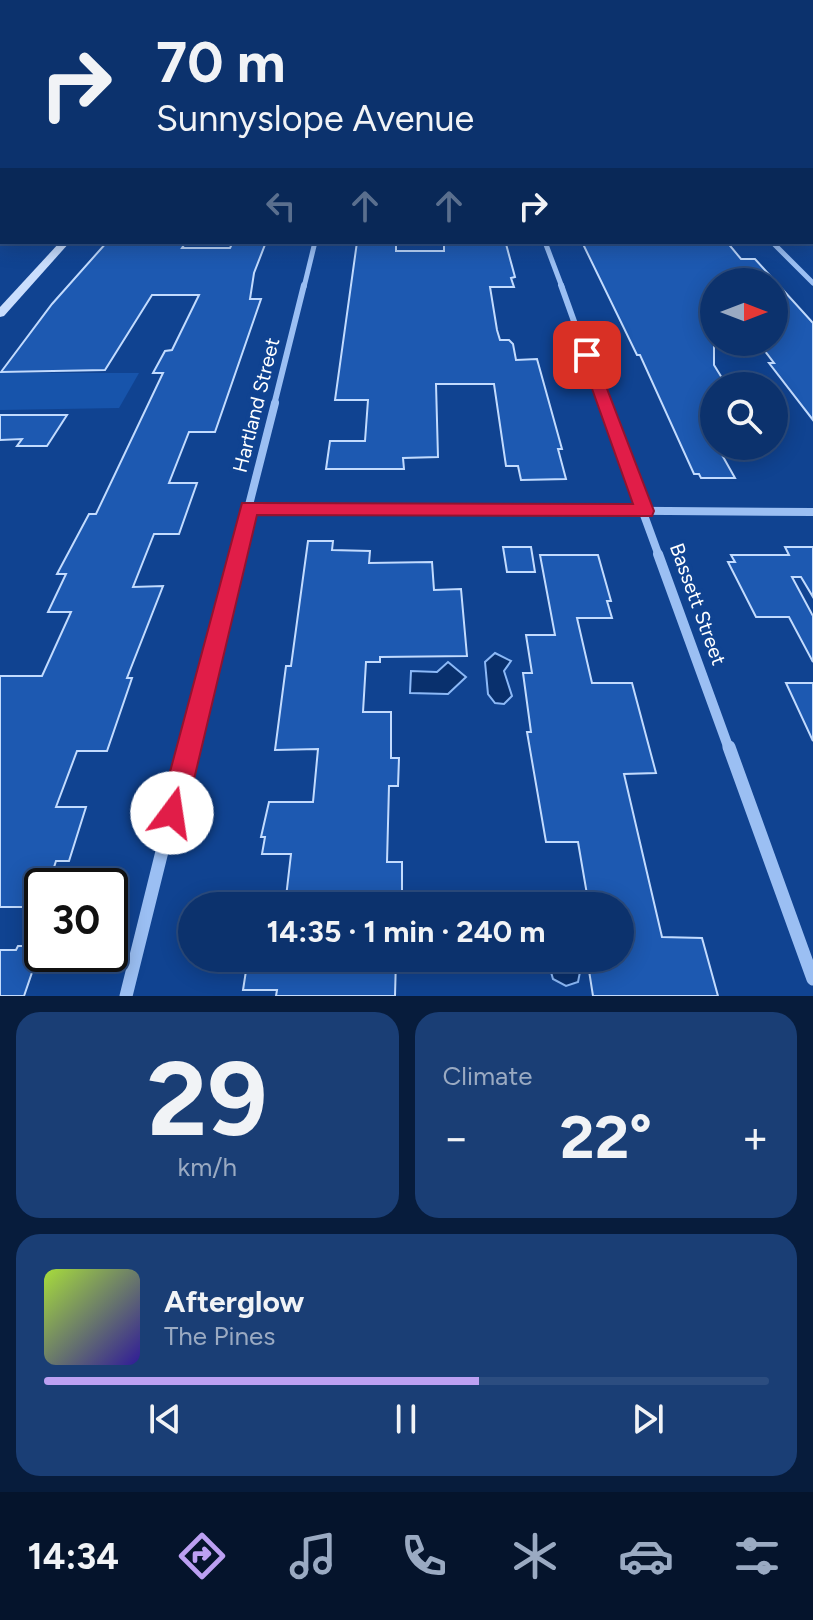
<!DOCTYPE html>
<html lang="en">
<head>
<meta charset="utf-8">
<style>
	:root { --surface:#0c326d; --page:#1a3e75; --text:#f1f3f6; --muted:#9aaac2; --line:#2c4d80; --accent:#bca0f2 }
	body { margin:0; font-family:Figtree,sans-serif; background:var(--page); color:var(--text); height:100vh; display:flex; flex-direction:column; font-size:30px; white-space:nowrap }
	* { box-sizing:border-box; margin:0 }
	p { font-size:26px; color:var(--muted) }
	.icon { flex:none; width:44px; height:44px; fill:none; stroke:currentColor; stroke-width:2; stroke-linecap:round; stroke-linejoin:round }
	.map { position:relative; height:996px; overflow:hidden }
	.panel { display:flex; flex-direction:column; gap:16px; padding:16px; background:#071c3c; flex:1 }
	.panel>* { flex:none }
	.top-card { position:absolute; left:0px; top:0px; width:814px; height:244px; box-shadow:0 4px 20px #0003,0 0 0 2px var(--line); background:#0c326d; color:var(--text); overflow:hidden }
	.needle { width:52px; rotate:90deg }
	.tools { position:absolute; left:700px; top:268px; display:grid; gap:16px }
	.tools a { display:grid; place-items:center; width:88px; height:88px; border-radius:50%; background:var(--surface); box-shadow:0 4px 20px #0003,0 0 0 2px var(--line); font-size:40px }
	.speed { position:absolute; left:24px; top:868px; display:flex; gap:16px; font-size:40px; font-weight:700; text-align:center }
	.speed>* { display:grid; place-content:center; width:104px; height:104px; border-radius:50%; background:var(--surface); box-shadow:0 4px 20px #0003,0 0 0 2px var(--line); line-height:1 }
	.speed .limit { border:4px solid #111; border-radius:12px; background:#fff; color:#111 }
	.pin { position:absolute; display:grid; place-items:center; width:68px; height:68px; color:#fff; margin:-34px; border-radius:16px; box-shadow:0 4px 12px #0006 }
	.me { position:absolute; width:88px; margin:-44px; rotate:14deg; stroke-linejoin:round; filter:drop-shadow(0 0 6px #0008) }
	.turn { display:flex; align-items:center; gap:28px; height:168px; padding:0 24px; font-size:36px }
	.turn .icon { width:104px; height:104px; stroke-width:2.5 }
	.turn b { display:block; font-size:56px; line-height:68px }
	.lanes { display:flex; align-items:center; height:76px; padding:0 24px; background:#0003; justify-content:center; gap:40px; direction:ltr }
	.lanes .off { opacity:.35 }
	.big { font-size:60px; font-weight:700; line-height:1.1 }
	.panel .widget { flex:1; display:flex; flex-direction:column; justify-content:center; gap:12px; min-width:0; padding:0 28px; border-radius:24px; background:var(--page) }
	.panel .dial { align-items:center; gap:0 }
	.dial b { font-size:104px; line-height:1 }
	.song { display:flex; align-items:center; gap:24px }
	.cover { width:96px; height:96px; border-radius:12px; background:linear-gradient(135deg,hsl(80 70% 55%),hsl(250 70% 35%)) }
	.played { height:8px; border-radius:4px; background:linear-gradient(90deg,var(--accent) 60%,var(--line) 60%) }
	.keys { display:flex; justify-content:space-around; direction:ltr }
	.heat { display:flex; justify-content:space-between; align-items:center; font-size:44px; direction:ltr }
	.panel .tiles { flex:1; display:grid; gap:16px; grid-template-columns:1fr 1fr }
	.widget:last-child { grid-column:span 2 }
	.trip { position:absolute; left:178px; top:892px; width:456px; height:80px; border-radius:40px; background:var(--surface); box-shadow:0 4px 20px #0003,0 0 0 2px var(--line); font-weight:700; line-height:80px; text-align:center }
	.dock { display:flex; height:128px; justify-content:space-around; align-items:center; background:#05142c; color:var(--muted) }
	.dock .icon { width:56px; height:56px }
	.dock .active { color:var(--accent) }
	.dock b { font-size:36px; color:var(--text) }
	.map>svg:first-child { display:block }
	.green { fill:#1754ab }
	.water { fill:#09306d; stroke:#8cb9f7; stroke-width:2 }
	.building { fill:#1d59b1; stroke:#c2dbfe; stroke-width:2 }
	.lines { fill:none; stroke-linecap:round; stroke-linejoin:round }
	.street-far4 { stroke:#9bbff3; stroke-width:5 }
	.street-far3 { stroke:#9bbff3; stroke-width:6 }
	.street-far2 { stroke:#9bbff3; stroke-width:8 }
	.street-far1 { stroke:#9bbff3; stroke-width:10 }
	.street { stroke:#9bbff3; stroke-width:13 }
	.secondary { fill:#cadefd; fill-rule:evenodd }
	.route { fill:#e11d48; stroke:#92132f; stroke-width:2 }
	.labels { text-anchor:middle; stroke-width:8; stroke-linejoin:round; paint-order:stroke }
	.street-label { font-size:20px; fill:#fff; stroke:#104391 }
</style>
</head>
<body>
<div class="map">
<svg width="813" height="996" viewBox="0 0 813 996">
	<rect width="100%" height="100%" fill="#104391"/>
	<path class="green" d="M 0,373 L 139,373 L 119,408 L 0,410 Z"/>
	<path class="water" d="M 495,653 L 511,661 L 504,671 L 512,696 L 504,704 L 495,703 L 488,694 L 485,662 Z
		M 448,662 L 466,677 L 448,694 L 410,693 L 411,671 L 437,672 Z
		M 547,958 L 576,958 L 581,967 L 578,982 L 566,986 L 553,979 Z"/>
	<path class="building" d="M 107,242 L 186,242 L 182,248 L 230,248 L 233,242 L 266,242 L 254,273 L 250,299 L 261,299 L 215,432 L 189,432 L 169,483 L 197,483 L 179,534 L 154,534 L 133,587 L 163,586 L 127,678 L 132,678 L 107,751 L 77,751 L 56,807 L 86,807 L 69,861 L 56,861 L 48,886 L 42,886 L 40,907 L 0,907 L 0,676 L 42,676 L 71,612 L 48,612 L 66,574 L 57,574 L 89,514 L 96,514 L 163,373 L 153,373 L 165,351 L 172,350 L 199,295 L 152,295 L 105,370 L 1,372 L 52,304 Z
		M 357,242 L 396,243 L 396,251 L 444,251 L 444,244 L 506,244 L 515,277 L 511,278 L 514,287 L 490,287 L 497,330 L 500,340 L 509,340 L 513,344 L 516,360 L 537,359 L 562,449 L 558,449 L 566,479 L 521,480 L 518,466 L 506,466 L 494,384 L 436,384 L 438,457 L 403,458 L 404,469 L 326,469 L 330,441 L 365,441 L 368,400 L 335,400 Z
		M 582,242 L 727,242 L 741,259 L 755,259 L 813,323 L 813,420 L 769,363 L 774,363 L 758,342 L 774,342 L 774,282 L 714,282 L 714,365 L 727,386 L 714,386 L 714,446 L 717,446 L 735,478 L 701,478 L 699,474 L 694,474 L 640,355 L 637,355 Z
		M 0,415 L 67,415 L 47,446 L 17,446 L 22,439 L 0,440 Z
		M 308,541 L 333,541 L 332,550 L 370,551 L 369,563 L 432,562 L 434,590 L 461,589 L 467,656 L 380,657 L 380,662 L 366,662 L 363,712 L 391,712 L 391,758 L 399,758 L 398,786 L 389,786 L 387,862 L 402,862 L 402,906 L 285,906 L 291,854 L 262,854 L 265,837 L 261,837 L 269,802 L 313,802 L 318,749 L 275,750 L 286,666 L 291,666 Z
		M 503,547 L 531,547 L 535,572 L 507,572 Z
		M 785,547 L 813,547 L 813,597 L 801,577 L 792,577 L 813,616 L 813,662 L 789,617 L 756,617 L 728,562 L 735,562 L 731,555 L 789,555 Z
		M 540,555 L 598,555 L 611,601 L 607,601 L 612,618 L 577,618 L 592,683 L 632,683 L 656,773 L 624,774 L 662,937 L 702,938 L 718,996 L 593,996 L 587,958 L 620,958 L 620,906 L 589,906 L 578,842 L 546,842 L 527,732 L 531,732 L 523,673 L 532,673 L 526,635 L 555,635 Z
		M 786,683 L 813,683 L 813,741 Z
		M 18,946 L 41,946 L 24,996 L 0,996 L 0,950 L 16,950 Z
		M 248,958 L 396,958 L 395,996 L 276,996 L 277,990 L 243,990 Z"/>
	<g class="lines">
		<path class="street-far4" d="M 545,242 L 562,287
			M 772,242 L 813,283
			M 304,287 L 315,242"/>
		<path class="street-far3" d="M 561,285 L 604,405
			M 274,405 L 304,285"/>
		<path class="street-far2" d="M 603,403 L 659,556
			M 249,508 L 813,512
			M 236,556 L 275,403"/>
		<path class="street-far1" d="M 658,554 L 729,749
			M 188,749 L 237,554"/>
		<path class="street" d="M 729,747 L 813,979
			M 126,996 L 188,747"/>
		<path class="secondary" d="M 60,242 L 70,242 L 4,316 L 0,317 L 0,307 Z"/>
	</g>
	<linearGradient id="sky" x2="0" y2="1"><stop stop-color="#092550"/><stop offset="0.47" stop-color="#315b9d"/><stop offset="1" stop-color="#315b9d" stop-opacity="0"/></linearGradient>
	<rect width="813" height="263" fill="url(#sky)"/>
	<path class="route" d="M 587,350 L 594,355 L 654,511 L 652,516 L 257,515 L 186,813 L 182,823 L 172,827 L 163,823 L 159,813 L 242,503 L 633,504 L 580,355 Z"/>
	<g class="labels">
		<g class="street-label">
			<text transform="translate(256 405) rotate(-76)" y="7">Hartland Street</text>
			<text transform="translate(698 604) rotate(70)" y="7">Bassett Street</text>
		</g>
	</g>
</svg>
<div class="tools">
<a><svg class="needle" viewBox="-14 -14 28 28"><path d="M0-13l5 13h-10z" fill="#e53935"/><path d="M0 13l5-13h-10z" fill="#9aaac2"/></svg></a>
<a><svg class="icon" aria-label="search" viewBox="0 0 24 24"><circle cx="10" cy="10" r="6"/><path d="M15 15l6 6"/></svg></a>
</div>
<div class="speed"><div class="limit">30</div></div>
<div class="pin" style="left:587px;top:355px;background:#d93025"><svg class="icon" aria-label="arrive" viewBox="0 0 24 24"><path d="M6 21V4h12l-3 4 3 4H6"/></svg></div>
<svg class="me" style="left:172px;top:813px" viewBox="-20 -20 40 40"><circle r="19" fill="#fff"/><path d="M0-13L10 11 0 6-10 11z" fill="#e11d48"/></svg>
<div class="trip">14:35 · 1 min · 240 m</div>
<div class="top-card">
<div class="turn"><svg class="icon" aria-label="right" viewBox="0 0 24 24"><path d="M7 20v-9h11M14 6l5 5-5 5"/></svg><div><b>70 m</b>Sunnyslope Avenue</div></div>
<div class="lanes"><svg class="icon off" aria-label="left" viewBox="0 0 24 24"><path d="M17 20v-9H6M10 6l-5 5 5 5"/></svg><svg class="icon off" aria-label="ahead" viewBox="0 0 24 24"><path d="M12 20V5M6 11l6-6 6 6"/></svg><svg class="icon off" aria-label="ahead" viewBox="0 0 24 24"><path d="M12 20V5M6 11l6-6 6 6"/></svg><svg class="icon" aria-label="right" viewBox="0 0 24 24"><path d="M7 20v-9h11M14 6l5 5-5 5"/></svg></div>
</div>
</div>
<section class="panel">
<div class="tiles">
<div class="widget dial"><b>29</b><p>km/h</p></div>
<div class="widget"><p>Climate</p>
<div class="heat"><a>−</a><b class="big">22°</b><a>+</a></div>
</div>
<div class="widget">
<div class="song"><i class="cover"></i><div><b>Afterglow</b><p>The Pines</p></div></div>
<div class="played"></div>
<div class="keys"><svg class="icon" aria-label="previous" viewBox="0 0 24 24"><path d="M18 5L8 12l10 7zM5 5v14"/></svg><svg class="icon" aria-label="pause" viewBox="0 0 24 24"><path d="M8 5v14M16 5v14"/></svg><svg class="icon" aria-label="next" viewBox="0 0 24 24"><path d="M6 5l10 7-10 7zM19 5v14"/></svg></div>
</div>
</div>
</section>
<nav class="dock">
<b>14:34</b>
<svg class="icon active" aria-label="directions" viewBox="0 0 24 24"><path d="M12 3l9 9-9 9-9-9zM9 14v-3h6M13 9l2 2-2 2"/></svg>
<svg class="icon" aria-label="music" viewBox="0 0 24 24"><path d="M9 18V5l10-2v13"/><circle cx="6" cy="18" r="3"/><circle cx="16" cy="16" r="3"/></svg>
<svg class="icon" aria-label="phone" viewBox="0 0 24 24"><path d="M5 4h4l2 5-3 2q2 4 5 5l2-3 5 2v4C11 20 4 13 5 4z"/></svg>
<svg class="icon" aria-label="climate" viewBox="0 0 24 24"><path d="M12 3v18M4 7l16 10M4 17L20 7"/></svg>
<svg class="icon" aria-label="car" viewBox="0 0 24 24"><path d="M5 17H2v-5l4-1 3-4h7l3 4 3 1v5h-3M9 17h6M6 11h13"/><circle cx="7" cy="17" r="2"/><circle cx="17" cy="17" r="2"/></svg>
<svg class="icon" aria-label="filters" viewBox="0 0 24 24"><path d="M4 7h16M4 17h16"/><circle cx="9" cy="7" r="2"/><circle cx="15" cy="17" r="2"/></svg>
</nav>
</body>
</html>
